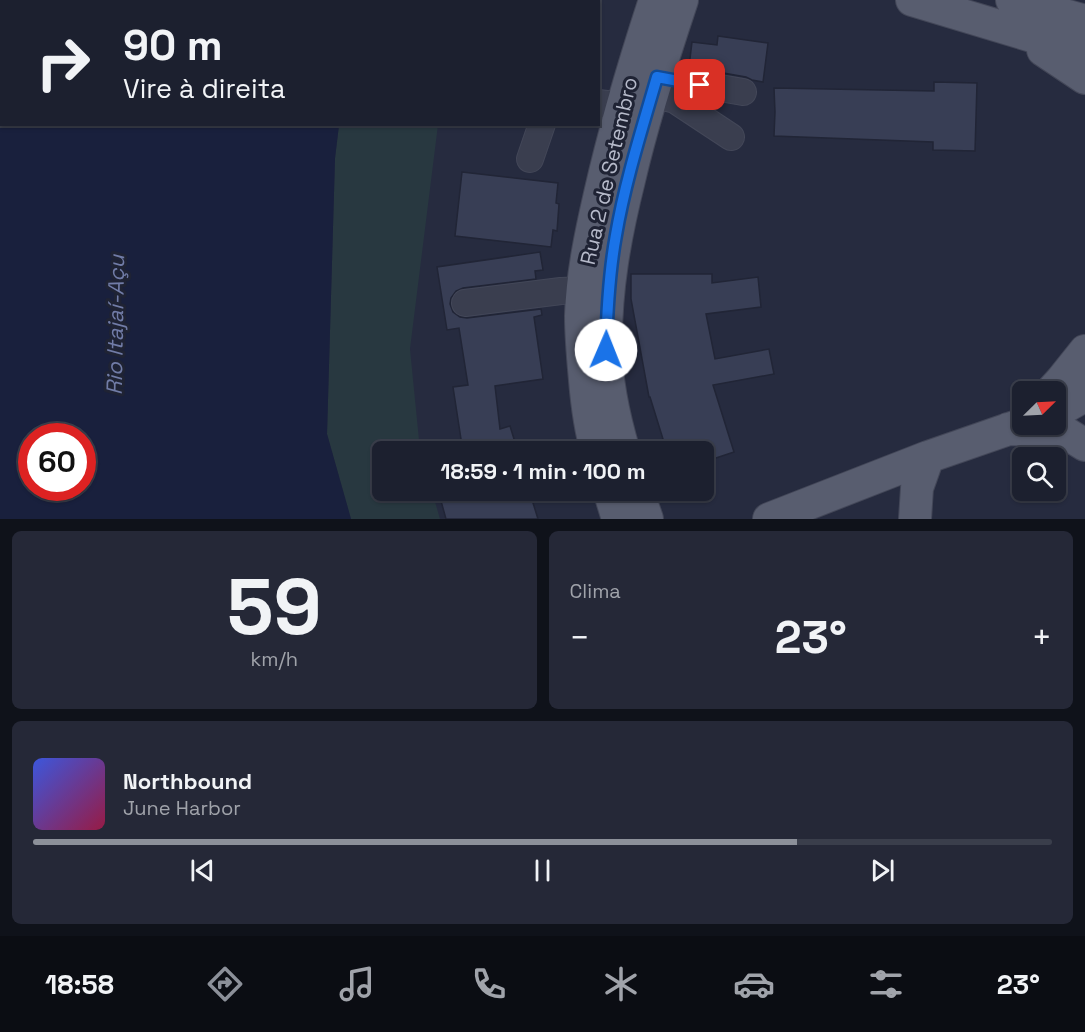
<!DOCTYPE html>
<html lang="pt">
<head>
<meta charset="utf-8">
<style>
	:root { --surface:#1c202f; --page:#252837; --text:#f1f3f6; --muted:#a0a3aa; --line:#3a3e4b; --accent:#8c9099 }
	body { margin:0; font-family:"Space Grotesk",sans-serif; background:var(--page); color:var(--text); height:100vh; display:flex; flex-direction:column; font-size:22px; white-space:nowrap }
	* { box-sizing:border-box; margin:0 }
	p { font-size:20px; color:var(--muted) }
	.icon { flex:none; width:33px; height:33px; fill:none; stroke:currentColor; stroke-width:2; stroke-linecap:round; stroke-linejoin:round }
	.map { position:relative; height:519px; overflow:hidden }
	.sheet { display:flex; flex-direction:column; gap:12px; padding:12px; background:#0f121a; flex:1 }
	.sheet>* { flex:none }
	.hud { position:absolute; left:0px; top:0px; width:600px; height:126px; box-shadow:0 2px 4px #0004,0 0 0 2px var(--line); background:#1c202f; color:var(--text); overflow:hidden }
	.needle { width:39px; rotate:66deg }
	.fabs { position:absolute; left:1012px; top:381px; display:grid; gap:12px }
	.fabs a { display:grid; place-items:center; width:54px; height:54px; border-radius:9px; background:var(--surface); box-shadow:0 2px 4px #0004,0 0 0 2px var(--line); font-size:30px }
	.speed { position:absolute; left:18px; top:423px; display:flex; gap:12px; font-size:30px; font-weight:700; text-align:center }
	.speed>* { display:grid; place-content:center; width:78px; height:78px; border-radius:50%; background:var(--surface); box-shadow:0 2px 4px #0004,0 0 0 2px var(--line); line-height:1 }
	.speed .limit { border:9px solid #d22; background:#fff; color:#111 }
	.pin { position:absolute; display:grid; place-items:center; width:51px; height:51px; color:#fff; margin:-26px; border-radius:12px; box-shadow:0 3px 9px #0006 }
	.me { position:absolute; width:66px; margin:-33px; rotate:1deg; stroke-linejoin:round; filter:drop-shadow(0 0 4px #0008) }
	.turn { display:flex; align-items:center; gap:21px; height:126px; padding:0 24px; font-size:27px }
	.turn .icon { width:78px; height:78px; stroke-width:2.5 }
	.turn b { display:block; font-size:42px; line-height:51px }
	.big { font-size:45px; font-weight:800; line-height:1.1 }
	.sheet .widget { flex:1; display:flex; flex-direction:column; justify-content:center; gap:9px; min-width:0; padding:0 21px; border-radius:9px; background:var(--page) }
	.sheet .dial { align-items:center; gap:0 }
	.dial b { font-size:78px; line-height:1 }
	.song { display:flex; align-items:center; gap:18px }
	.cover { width:72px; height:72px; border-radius:9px; background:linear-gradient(135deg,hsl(230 70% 55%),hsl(340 70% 35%)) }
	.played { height:6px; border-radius:3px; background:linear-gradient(90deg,var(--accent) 75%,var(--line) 75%) }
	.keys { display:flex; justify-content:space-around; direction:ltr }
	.heat { display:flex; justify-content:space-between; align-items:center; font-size:33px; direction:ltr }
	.sheet .tiles { flex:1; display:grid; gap:12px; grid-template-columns:1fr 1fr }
	.widget:last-child { grid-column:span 2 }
	.trip { position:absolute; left:372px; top:441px; width:342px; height:60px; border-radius:9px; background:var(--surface); box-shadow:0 2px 4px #0004,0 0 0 2px var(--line); font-weight:800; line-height:60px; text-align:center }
	.menu { display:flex; height:96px; justify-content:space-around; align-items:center; background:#0b0d13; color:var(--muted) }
	.menu .icon { width:42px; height:42px }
	.menu .on { color:var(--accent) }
	.menu b { font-size:27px; color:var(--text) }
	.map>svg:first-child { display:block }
	.green { fill:#283840 }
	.water { fill:#19203d; fill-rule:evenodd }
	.building { fill:#383e55; stroke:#212536; stroke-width:1.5 }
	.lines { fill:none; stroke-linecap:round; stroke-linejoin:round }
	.minor-casing { stroke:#434758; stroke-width:28 }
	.major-casing { stroke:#434758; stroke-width:34 }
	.minor { stroke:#3a3e4f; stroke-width:26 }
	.major { stroke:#585d6f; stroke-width:32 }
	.route-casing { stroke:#114b97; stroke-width:15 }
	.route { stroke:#1a73e8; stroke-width:10 }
	.labels { text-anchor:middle; stroke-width:6; stroke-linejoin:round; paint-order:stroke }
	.street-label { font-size:21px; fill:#b6baca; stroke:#1f2334 }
	.water-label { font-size:22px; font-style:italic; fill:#717ca7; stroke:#1f2334 }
</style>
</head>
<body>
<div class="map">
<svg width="1085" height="519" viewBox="0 0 1085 519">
	<rect width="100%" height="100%" fill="#262b3f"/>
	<path class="green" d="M 339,125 L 438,125 L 410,349 L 419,440 L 422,451 L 382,452 L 382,490 L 432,491 L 440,519 L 351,519 L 327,434 L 335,158 Z"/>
	<path class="water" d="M 0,0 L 356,0 L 355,2 L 2,2 L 2,124 L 339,125 L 335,158 L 327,434 L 351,519 L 0,519 ZM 32,436 L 82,436 L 82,488 L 32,488 Z"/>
	<path class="building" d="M 718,36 L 768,43 L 763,82 L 752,80 L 746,77 L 689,67 L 692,42 L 717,45 Z
		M 934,82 L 977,83 L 975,151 L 933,150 L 933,142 L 774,136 L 775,112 L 774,88 L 934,91 Z
		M 462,172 L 558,183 L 556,203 L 559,204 L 557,231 L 553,230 L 551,247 L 455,236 Z
		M 540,252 L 543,270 L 535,271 L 536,279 L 463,288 L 456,291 L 451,298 L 450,304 L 453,312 L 460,317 L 467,318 L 541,309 L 542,315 L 534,317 L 543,379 L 495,386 L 500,429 L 510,426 L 518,452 L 463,452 L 453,387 L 468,385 L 459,328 L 447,330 L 437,267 Z
		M 631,274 L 712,274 L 712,283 L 758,277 L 761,307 L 706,314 L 715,359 L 769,349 L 774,374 L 713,385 L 734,452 L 704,462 L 704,452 L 667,452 L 650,397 L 649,397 L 631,299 Z
		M 438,490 L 529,490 L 538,519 L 446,519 Z"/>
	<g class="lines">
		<defs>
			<path id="minor" d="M 657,77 L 743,92
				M 652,94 L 675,100 L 731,137
				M 598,103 L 623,106
				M 530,159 L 542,124
				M 465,303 L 561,291 L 584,290"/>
			<path id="major" d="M 912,0 L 1085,52
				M 1012,0 L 1085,21
				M 1043,50 L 1085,78
				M 1051,392 L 1061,381 L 1085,351
				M 1056,412 L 1077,400 L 1085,392
				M 1008,429 L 1061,430 L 1085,445
				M 597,452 C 590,428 587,404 585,380 C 583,358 581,337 581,316 C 582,275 591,233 600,194 C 615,128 634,64 655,0
				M 624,452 C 614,418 606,383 606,348 C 605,290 615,236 629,180 C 643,119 662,60 682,0
				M 609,490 L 618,519
				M 637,490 L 647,519
				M 769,519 L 928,457 L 1023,424
				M 915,519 L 917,488 L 928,457"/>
		</defs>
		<use href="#minor" class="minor-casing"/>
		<use href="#major" class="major-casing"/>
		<use href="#minor" class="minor"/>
		<use href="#major" class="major"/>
	</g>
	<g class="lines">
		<defs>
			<path id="route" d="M 606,350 C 607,311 609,273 616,235 C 625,182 642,129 657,77 L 700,85"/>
		</defs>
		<use href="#route" class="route-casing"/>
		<use href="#route" class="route"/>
	</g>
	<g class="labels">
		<g class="street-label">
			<text transform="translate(609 171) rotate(-77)" y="7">Rua 2 de Setembro</text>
		</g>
		<g class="water-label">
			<text transform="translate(115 325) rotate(-89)" y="8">Rio Itajaí-Açu</text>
		</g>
	</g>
</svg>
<div class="fabs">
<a><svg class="needle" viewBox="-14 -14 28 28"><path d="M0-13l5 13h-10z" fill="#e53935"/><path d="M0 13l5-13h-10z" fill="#a0a3aa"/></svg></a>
<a><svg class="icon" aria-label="search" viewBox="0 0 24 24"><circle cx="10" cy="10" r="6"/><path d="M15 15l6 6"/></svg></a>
</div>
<div class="speed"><div class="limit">60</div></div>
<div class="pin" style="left:700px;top:85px;background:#d93025"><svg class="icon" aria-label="arrive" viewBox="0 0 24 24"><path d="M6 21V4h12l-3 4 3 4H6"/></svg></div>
<svg class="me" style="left:606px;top:350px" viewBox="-20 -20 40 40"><circle r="19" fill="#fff"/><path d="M0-13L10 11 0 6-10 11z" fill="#1a73e8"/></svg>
<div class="trip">18:59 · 1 min · 100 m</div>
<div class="hud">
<div class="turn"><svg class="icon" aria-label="right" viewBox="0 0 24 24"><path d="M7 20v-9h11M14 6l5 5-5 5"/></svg><div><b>90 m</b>Vire à direita</div></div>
</div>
</div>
<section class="sheet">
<div class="tiles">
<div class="widget dial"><b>59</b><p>km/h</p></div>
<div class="widget"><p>Clima</p>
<div class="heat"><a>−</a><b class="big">23°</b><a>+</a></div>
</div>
<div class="widget">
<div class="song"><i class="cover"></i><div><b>Northbound</b><p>June Harbor</p></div></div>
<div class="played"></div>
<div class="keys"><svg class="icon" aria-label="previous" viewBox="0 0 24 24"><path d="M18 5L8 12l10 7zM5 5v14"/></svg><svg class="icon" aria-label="pause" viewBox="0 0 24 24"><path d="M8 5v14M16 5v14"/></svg><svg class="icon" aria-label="next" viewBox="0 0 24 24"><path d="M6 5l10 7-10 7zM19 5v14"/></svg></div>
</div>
</div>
</section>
<nav class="menu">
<b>18:58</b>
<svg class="icon on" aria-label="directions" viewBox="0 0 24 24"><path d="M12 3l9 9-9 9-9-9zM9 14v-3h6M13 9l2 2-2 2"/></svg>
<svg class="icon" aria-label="music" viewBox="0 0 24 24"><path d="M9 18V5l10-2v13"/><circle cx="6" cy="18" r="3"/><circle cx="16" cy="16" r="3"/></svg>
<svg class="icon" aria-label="phone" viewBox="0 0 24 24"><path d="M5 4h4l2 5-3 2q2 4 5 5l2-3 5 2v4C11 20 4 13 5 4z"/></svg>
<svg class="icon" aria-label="climate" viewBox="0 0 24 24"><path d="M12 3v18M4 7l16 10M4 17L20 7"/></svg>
<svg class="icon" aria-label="car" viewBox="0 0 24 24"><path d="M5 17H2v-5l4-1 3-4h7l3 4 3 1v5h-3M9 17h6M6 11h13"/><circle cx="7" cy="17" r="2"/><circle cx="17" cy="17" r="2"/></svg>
<svg class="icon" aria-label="filters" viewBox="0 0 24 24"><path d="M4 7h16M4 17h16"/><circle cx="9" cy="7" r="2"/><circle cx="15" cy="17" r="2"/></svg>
<b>23°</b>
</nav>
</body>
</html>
